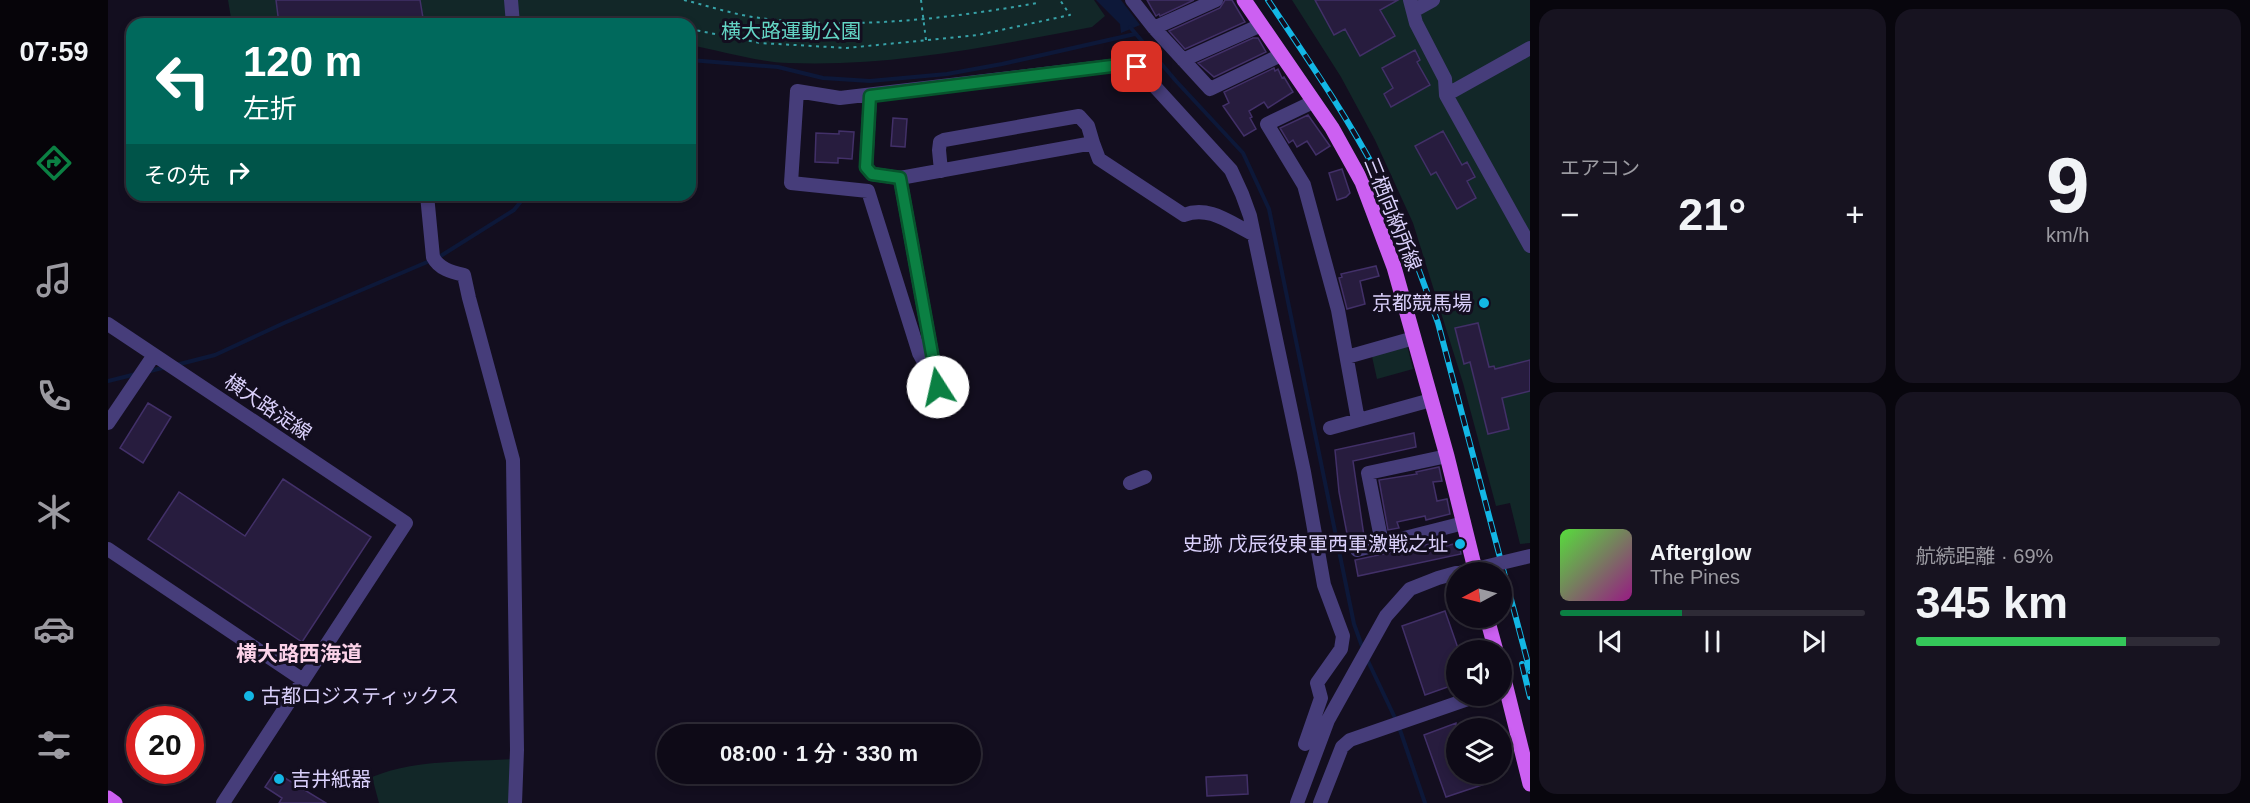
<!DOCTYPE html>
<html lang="ja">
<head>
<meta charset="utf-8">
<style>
	:root { --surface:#0e0a17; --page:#171320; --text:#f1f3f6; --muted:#9b9aa1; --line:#2e2b36; --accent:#0b8043 }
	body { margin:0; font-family:Arial,"Noto Sans JP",sans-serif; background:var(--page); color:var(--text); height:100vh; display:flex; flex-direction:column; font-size:22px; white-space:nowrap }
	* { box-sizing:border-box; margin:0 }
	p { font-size:20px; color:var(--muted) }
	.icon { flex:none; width:33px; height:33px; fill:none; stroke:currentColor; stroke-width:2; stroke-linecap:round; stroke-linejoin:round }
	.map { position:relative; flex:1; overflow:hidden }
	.side { display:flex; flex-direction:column; gap:9px; padding:9px; background:#08060d; width:720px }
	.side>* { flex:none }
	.hud { position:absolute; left:18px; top:18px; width:570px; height:183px; border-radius:18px; box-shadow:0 3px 9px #0003,0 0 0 2px var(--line); background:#00695c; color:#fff; overflow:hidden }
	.needle { width:39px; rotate:263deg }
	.fabs { position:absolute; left:1338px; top:562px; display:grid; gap:12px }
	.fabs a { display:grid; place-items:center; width:66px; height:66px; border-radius:50%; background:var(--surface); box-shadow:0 3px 9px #0003,0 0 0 2px var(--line); font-size:30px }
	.speed { position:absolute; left:18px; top:706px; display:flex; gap:12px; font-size:30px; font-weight:700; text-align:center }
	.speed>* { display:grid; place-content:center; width:78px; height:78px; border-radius:50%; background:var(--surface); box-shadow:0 3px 9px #0003,0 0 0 2px var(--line); line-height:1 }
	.speed .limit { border:9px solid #d22; background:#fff; color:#111 }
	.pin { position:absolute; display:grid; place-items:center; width:51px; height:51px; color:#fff; margin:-26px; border-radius:12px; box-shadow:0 3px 9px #0006 }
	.me { position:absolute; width:66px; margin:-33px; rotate:350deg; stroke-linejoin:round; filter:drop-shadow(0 0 4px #0008) }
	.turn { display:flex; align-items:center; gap:21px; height:126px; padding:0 18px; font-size:27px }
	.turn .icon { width:78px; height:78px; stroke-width:2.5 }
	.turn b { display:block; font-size:42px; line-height:51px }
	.then { display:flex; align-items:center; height:57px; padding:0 18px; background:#0003; gap:12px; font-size:22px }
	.big { font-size:45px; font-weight:600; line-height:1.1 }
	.side .tile { flex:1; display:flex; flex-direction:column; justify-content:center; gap:9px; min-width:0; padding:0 21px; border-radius:18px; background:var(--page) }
	.side .dial { align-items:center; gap:0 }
	.dial b { font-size:78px; line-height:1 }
	.song { display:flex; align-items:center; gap:18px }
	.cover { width:72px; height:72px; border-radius:9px; background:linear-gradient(135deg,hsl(110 70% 55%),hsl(310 70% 35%)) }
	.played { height:6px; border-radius:3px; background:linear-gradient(90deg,var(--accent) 40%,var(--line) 40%) }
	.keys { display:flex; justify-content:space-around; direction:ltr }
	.heat { display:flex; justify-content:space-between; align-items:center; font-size:33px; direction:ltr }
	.charge { height:9px; border-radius:4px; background:linear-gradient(90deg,#34c759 69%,var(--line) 0) }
	.side .tiles { flex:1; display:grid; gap:9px; grid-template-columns:repeat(2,1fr) }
	.trip { position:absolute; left:549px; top:724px; width:324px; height:60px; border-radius:30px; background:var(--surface); box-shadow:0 3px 9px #0003,0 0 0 2px var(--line); font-weight:600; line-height:60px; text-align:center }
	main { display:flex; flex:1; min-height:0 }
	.dock { display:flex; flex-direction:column; width:108px; justify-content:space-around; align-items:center; background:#060409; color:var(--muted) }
	.dock .icon { width:42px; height:42px }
	.dock .on { color:var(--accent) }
	.dock b { font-size:27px; color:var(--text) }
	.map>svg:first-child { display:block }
	.green { fill:#122728 }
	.water { fill:#0d1839 }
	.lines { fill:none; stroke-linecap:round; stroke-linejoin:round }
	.stream { stroke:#0d1839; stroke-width:4 }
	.building { fill:#271c3e; stroke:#423068; stroke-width:1.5 }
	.path { stroke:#37a2a8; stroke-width:2; stroke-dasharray:3 4.5; stroke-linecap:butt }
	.minor { stroke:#463d7a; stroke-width:14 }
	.major { stroke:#cc60f2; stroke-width:15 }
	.rail-casing { stroke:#13b7e5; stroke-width:6 }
	.rail { stroke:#130e1f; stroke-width:4; stroke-dasharray:11; stroke-linecap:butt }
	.minor-bridge { stroke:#463d7a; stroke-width:14 }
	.route-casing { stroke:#07532c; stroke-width:15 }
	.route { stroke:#0b8043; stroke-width:10 }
	.poi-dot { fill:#13b7e5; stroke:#130e1f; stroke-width:2 }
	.labels { text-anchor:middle; stroke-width:6; stroke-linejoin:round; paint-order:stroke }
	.park-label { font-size:20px; fill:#63d5c5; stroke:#130e1f }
	.street-label { font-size:20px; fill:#dad0fb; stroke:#130e1f }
	.poi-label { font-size:20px; fill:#dad0fb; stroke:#130e1f; text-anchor:end }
	.neighbourhood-label { font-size:21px; font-weight:bold; fill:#fbd2e8; stroke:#130e1f }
</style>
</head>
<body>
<main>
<nav class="dock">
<b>07:59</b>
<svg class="icon on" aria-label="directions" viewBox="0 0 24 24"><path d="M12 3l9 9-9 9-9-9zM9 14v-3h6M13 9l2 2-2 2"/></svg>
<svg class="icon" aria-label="music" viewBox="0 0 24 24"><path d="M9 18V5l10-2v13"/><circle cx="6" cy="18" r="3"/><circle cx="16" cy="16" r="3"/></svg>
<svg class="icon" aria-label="phone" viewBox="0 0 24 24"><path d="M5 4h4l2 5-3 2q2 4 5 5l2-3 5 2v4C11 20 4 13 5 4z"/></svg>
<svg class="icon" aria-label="climate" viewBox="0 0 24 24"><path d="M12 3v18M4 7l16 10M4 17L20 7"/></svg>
<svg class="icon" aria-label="car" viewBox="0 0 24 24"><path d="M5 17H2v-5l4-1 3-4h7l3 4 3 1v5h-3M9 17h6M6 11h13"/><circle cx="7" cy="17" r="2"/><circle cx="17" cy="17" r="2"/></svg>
<svg class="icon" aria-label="filters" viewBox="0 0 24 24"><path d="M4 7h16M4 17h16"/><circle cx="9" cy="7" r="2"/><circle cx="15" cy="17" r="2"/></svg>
</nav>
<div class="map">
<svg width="1422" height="803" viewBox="0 0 1422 803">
	<rect width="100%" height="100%" fill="#130e1f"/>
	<path class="green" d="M 120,0 L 986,0 L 997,16 L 984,27 C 884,46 783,67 681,63 C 650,62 613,51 582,45 L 582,24 L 124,24 Z
		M 1184,0 L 1422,0 L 1422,543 L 1412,544 L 1402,503 L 1388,506 L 1355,383 L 1305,223 L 1267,140 L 1233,77 Z
		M 1298,341 L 1305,369 L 1269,379 L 1263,352 Z
		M 404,759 L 402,803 L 271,803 L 264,777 C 308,759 358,762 404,759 Z"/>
	<path class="water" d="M 988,0 L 1013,0 L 1032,25 L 1013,33 L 1012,24 Z"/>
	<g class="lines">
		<path class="stream" d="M 1022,27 L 1068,81 L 1135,153 L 1161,209 L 1246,624 L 1255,649
			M 582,60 L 670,67 L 715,78 L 762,81 L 839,74 L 894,64 L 1027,34
			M 68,365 L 107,355 L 176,323 L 331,257 L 406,210 L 418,195
			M 42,371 L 58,367
			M 0,381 L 28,374
			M 1259,659 L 1288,720
			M 1291,727 L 1317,803"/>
	</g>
	<path class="building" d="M 168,0 L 312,0 L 316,24 L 171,24 Z
		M 1039,0 L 1086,0 L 1052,16 L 1051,14 L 1048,16 Z
		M 1117,0 L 1124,0 L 1137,22 L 1077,49 L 1061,31 L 1112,8 Z
		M 1207,0 L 1290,0 L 1272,10 L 1287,36 L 1252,56 L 1237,29 L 1226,35 Z
		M 1145,38 L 1150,38 L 1158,52 L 1106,77 L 1090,63 Z
		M 1307,50 L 1312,60 L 1309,62 L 1322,85 L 1283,107 L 1276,94 L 1285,88 L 1274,68 Z
		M 1166,68 L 1167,71 L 1170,69 L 1174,78 L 1176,77 L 1185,92 L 1160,108 L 1156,102 L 1141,111 L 1144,117 L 1142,118 L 1148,129 L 1136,136 L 1115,106 L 1121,103 L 1116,92 Z
		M 1200,115 L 1222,146 L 1208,155 L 1199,141 L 1189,147 L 1185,140 L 1181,143 L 1172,128 Z
		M 785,118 L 799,119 L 797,147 L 783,146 Z
		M 731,131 L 746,132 L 744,159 L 730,158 L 730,163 L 707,162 L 708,133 L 731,134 Z
		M 1335,131 L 1354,165 L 1359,162 L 1367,177 L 1359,181 L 1368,198 L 1349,209 L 1328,172 L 1323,175 L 1307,146 Z
		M 1234,169 L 1242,193 L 1238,197 L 1229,200 L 1221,173 Z
		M 1268,266 L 1271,276 L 1252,281 L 1257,304 L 1239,309 L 1231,278 L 1234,277 L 1233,274 Z
		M 1370,323 L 1381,367 L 1386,366 L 1387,369 L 1422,360 L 1422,391 L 1394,398 L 1401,429 L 1380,434 L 1362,362 L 1356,364 L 1347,328 Z
		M 40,403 L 63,417 L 35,463 L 12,448 Z
		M 1306,433 L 1308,447 L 1245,461 L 1256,536 L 1240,539 L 1231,492 L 1227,450 Z
		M 1331,467 L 1334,481 L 1325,482 L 1329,501 L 1339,499 L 1342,514 L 1318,520 L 1317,516 L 1289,522 L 1291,528 L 1280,530 L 1271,480 L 1309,474 L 1308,472 Z
		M 175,479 L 263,537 L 194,642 L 40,539 L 71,492 L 137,536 Z
		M 1331,542 L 1332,547 L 1351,543 L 1353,554 L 1250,576 L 1247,560 Z
		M 1337,611 L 1351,651 L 1348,651 L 1348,684 L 1317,695 L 1294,626 Z
		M 1348,723 L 1348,774 L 1374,774 L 1377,784 L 1338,797 L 1316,735 Z
		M 167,772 L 218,803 L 171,803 L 174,798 L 157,787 Z
		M 1139,775 L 1140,794 L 1099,796 L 1098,777 Z"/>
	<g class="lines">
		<path class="path" d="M 576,0 C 601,6 627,15 652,18 C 744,30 839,19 929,3 L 928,0
			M 813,0 L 818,40
			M 418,23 L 444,18 L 555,24
			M 582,29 L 652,43 L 739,48 L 870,35 L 962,15 L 952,0"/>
		<path class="minor" d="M 403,0 L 405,24
			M 1024,0 L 1046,28 L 1102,89 L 1173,55
			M 1302,0 L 1308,23 L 1337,79 L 1338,95
			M 1305,11 L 1325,0
			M 1046,28 L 1108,0
			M 1422,48 L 1338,95 L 1422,246
			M 1075,60 L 1153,25
			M 762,96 L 758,167 L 764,174 L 792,178 L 985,143 L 991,159 L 1076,215 C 1101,205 1122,223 1145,234
			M 1205,102 L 1159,124 L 1196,185 L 1230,310 L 1250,420
			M 833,171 L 831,150 L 832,142 L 836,140 L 971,116 L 980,126 L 985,143
			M 792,178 L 828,376
			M 319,195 L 325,257 C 331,269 344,272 356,275 L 361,298 L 405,460 L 409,750 L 407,803
			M 0,324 L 298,523 L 115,803
			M 1239,357 L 1306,338
			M 830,387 L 811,353 L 760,191 L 683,183 L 689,91 L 732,98 L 1020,64 L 1029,67 L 1123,170 L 1134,194 L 1142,216 L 1196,472 L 1216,585 L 1235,636 L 1233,649 L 1209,683 L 1213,698 L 1197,744
			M 0,423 L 46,355
			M 1222,428 L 1323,400
			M 1022,483 L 1037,477
			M 1274,543 L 1260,473 L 1339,456
			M 0,549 L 195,680
			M 1249,550 L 1356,523
			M 1189,803 L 1220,720 L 1278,616 L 1302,589 L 1330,578 L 1348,573
			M 1212,803 L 1234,747 L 1242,740 L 1369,696"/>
		<path class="major" d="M 1136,0 L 1224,128 L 1254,182 L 1286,267 L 1339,456 L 1368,573
			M 1379,618 L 1388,651
			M 1394,671 L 1422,784
			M 0,798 L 7,803"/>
		<defs>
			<path id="rail" d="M 1160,0 C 1199,58 1239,116 1272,179 C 1295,225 1313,275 1330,323 L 1422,671
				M 1414,664 L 1422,697"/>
		</defs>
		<use href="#rail" class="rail-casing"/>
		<use href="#rail" class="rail"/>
		<path class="minor-bridge" d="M 1351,573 L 1422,556"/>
	</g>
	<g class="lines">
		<defs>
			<path id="route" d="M 830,387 L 792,178 L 764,174 L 758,167 L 762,96 L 1020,64 L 1029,67"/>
		</defs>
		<use href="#route" class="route-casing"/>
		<use href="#route" class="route"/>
	</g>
	<g class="poi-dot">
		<circle cx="1376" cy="303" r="6"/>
		<circle cx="1352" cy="544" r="6"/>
		<circle cx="141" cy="696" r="6"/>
		<circle cx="171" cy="779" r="6"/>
	</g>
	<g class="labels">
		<g class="park-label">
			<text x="683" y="38">横大路運動公園</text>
		</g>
		<g class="street-label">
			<text transform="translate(1285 214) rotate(68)" y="7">三栖向納所線</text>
			<text transform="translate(160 407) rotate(34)" y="7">横大路淀線</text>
		</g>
		<g class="poi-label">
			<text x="1364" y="310">京都競馬場</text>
			<text x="1340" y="551">史跡 戊辰役東軍西軍激戦之址</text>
			<text x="153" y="703" text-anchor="start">古都ロジスティックス</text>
			<text x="183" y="786" text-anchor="start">吉井紙器</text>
		</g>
		<g class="neighbourhood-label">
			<text x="191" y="661">横大路西海道</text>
		</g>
	</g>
</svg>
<div class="fabs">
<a><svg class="needle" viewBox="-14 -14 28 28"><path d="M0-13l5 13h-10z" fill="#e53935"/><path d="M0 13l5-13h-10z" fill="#9b9aa1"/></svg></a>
<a><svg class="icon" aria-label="sound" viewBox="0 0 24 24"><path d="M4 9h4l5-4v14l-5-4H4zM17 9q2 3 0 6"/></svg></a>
<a><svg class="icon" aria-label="layers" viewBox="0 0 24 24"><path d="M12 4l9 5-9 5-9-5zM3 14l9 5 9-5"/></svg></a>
</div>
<div class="speed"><div class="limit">20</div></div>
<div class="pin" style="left:1029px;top:67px;background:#d93025"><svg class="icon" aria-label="arrive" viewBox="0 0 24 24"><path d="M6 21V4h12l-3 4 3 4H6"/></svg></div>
<svg class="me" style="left:830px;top:387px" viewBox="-20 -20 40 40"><circle r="19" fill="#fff"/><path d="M0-13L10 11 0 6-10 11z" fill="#0b8043"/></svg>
<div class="trip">08:00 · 1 分 · 330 m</div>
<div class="hud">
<div class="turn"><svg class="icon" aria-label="left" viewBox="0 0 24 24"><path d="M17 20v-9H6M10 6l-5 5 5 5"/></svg><div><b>120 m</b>左折</div></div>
<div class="then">その先<svg class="icon" aria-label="right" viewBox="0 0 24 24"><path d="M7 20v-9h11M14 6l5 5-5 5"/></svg></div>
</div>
</div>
<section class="side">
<div class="tiles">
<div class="tile"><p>エアコン</p>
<div class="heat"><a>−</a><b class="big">21°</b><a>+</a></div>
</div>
<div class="tile dial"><b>9</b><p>km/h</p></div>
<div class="tile">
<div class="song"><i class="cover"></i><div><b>Afterglow</b><p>The Pines</p></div></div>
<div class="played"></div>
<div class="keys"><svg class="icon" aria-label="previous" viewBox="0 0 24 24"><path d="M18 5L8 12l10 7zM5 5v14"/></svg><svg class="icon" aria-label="pause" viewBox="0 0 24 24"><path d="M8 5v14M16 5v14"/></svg><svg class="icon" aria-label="next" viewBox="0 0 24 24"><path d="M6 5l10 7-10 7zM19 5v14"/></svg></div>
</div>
<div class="tile"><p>航続距離 · 69%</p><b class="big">345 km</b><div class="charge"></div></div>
</div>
</section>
</main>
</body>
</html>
